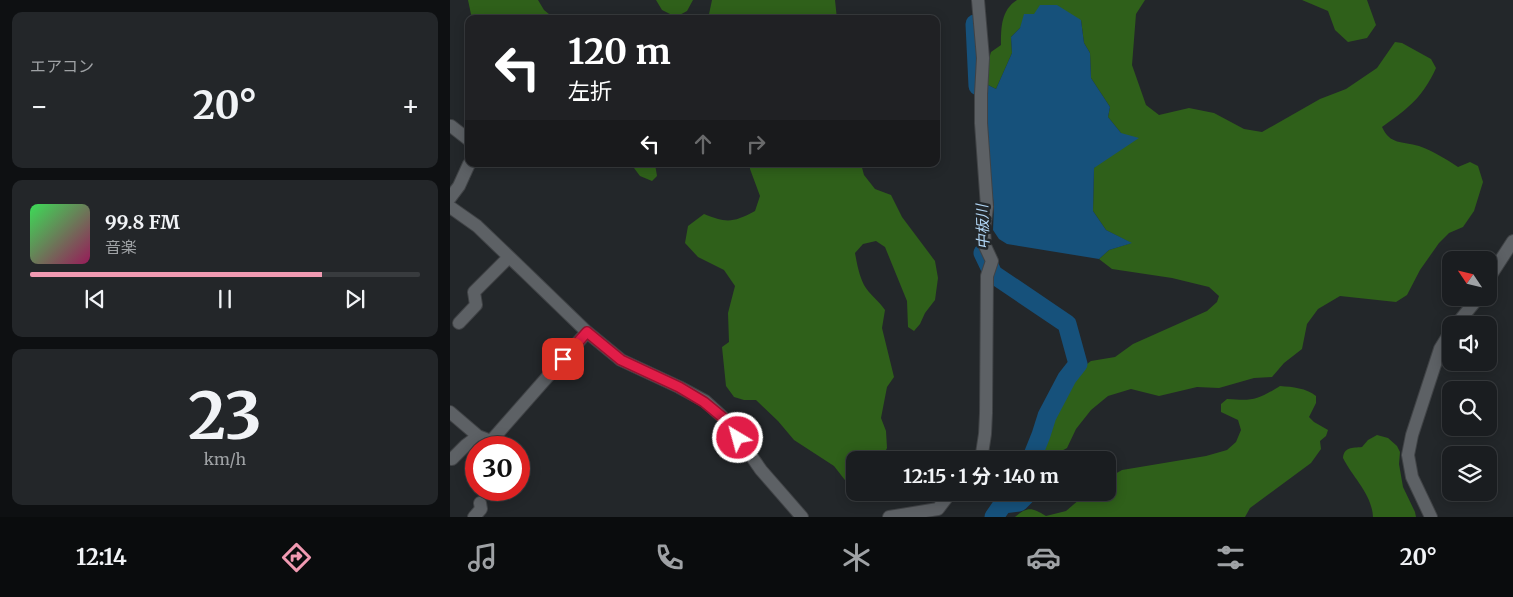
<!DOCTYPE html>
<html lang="ja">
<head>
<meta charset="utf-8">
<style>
	:root { --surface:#1a1d20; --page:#232629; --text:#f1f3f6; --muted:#9fa2a5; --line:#383b3e; --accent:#f19ab2 }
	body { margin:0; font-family:Merriweather,"Noto Sans JP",serif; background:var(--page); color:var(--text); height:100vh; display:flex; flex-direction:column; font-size:19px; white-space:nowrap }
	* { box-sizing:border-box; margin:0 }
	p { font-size:16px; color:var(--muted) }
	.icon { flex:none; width:28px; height:28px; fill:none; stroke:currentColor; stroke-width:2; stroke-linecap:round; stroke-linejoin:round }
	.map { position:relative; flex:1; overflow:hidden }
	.side { display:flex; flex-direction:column; gap:12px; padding:12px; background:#0e1012; width:450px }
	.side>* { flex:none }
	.top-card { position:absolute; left:15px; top:15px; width:475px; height:152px; border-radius:10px; box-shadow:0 2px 12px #0003,0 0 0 1px var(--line); background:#202124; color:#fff; overflow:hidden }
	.needle { width:32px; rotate:305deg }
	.tools { position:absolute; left:992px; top:251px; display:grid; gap:10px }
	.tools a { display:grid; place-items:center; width:55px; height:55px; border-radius:10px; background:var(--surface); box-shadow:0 2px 12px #0003,0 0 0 1px var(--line); font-size:25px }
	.speed { position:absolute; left:15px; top:436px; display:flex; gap:10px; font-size:25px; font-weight:700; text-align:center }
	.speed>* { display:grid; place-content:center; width:65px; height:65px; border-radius:50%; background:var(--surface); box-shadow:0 2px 12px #0003,0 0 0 1px var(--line); line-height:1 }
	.speed .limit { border:8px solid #d22; background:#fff; color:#111 }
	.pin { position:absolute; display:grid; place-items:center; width:42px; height:42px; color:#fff; margin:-21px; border-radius:10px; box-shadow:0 2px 8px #0006 }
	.me { position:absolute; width:55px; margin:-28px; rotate:323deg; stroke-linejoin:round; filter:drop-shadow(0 0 4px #0008) }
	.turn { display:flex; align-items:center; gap:18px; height:105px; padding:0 20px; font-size:22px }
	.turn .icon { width:65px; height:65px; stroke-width:2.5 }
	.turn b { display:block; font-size:35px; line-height:42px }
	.lanes { display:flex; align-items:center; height:48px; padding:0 20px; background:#0003; justify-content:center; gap:25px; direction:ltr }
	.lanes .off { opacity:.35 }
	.big { font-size:38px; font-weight:700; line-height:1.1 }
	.side .tile { flex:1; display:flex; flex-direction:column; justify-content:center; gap:8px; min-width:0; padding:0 18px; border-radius:10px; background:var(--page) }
	.side .dial { align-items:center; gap:0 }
	.dial b { font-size:65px; line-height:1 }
	.song { display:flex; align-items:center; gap:15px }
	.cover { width:60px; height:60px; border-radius:8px; background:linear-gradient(135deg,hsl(130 70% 55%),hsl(330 70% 35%)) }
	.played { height:5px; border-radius:2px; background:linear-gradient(90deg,var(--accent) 75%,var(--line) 75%) }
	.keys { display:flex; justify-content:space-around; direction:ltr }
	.heat { display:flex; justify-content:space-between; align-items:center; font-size:28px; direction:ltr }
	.trip { position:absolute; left:396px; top:451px; width:270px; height:50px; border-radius:10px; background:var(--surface); box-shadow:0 2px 12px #0003,0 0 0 1px var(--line); font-weight:700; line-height:50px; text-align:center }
	.menu { display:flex; height:80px; justify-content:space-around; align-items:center; background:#0a0c0d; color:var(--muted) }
	.menu .icon { width:35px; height:35px }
	.menu .current { color:var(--accent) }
	.menu b { font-size:22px; color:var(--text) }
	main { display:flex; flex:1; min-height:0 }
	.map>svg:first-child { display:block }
	.forest { fill:#2f601a }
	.water { fill:#16517b }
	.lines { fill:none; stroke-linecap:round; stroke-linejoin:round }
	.river { stroke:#16517b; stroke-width:19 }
	.minor-casing { stroke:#404346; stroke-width:14 }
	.minor { stroke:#5d6165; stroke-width:12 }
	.route-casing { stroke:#92132f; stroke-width:12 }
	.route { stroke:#e11d48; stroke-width:9 }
	.labels { text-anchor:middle; stroke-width:5; stroke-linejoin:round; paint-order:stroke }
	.water-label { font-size:15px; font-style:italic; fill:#b0d4f3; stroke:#23272a }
</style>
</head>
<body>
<main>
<section class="side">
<div class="tile"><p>エアコン</p>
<div class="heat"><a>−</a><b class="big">20°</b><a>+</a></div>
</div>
<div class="tile">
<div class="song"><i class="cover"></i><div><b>99.8 FM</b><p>音楽</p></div></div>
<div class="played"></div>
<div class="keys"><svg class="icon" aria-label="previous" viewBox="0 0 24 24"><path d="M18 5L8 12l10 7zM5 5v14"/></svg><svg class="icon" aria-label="pause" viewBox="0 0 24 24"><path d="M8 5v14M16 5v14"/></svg><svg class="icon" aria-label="next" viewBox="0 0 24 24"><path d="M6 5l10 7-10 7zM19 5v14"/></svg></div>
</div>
<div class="tile dial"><b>23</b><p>km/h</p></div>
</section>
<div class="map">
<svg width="1063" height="517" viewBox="0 0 1063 517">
	<rect width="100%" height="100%" fill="#23272a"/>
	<path class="forest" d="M 18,0 L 88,0 L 94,10 L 105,19 L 22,19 Z
		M 206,0 L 243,0 L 237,11 L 226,17 L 212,10 Z
		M 262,0 L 385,0 L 387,19 L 258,19 Z
		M 567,0 L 695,0 L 686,14 L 682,65 L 696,105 L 709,115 L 739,108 L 764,113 L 794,129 L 812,132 L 870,99 L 896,89 L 927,68 L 945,42 L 952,43 L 981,59 L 986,68 C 980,82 970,97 958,107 C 951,114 941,120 932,127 C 940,145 952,141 969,146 C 983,151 996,159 1008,167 L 1020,162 L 1028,166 L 1033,182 L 1024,211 L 1013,227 L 999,233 L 989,243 L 970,270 L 957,295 L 946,302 L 890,296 L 868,309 L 857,324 L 852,349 L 834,363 L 822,377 L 804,378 L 769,388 L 747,387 L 709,396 L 681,389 L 658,396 L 641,410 L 626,429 L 617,448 L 606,454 L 594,451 L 591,445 L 609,399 L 622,375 L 641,361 L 665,357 L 683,344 L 757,311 L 767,302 L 769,296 L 759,287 L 722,278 L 662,269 L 649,259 L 659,250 L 681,243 L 656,230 L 643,211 L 644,168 L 671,133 L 658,117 L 660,107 L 641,78 L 640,53 L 634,43 L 631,20 L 584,14 L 561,37 L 562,53 L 546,89 L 536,84 L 536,69 L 541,52 L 551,45 C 551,28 551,10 567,0 Z
		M 852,0 L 917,0 L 926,25 L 917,38 L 898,42 L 885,30 L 878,11 Z
		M 181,164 L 205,164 L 207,176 L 202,181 L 190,176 Z
		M 300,164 L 411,164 L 414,175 L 425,189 L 441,195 L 452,217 L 485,261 L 488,278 L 485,300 L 475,313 L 470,324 L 464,331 L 458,327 L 457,301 L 435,247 L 426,241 L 413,244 L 405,253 C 407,264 409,275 414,285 C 419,294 429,301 435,310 L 432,328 L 444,377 L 437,387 L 431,418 L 436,431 L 437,448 L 431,460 L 405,460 L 405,487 L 398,484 L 384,466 L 344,440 L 328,421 L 306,400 L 294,400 L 284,397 L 276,386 L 272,347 L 279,342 L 278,313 L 285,286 L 274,270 L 248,257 L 235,243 L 238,226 L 254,214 C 276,223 283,223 305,211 L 310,196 L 300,169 Z
		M 830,386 C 843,387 856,388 866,396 L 866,403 L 859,417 L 864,422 L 878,430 L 876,436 L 870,441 L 871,449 L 861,463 L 800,508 L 795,517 L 565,517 C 578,506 582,508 596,516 L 616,511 L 637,493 L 658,492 L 658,478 L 672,470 L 756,456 L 777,450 L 786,442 L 791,430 L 788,420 L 771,412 L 771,404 L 777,399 C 804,401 807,400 830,386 Z
		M 927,435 L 938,438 L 947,446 L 950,452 L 949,464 L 953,487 L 965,512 L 966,517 L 923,517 C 922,494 903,478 893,458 C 894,447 902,448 912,447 L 918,440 Z"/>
	<path class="water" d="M 590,5 L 607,5 L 631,20 L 634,43 L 640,53 L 641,78 L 660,107 L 658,117 L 671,133 L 689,138 L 644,168 L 643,211 L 656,230 L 682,243 L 659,250 L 649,259 L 557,244 L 549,239 L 543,230 L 544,206 L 534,130 L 536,84 L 546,89 L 562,53 L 561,37 L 570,28 L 574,14 L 584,14 Z"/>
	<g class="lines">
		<path class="river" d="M 525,24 L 528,86
			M 533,253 L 543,274 L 617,324 L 628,364 L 617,378 L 597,416 L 591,435 L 581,460
			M 544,517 L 553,504 L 569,502 L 576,495 L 575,492"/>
		<defs>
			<path id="minor" d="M 528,0 L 533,58 L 531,94 L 531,123 L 537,207 L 534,229 L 535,246 L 542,261 L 537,276 L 536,413 L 535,434 L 531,460
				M 1,126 L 19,140
				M 0,198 L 9,186 L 19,164
				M 0,207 L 27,226 L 76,273 L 137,332 L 171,360 L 229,387 L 255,401 L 277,421 L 311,470 L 352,517
				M 1039,278 L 1063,241
				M 9,323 L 26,305 L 24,292 L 59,257
				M 1006,325 L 1028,298
				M 0,412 L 28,436 L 41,441 L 137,332
				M 2,459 L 16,445 L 28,436
				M 24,517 L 31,509 L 30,503
				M 439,517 L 488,509 L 501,492
				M 981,517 L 962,477 L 958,455 L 962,435 L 990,349 L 1001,331"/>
		</defs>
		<use href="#minor" class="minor-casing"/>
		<use href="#minor" class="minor"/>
	</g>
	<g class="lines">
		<defs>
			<path id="route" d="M 113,359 L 137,332 L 171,360 L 229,387 L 254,402 L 277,421 L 288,438"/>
		</defs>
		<use href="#route" class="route-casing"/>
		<use href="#route" class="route"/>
	</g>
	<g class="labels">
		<g class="water-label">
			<text transform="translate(533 227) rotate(-92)" y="5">中板川</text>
		</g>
	</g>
</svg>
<div class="tools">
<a><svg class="needle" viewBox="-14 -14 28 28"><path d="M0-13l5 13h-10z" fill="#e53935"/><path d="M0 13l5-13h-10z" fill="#9fa2a5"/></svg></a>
<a><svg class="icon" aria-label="sound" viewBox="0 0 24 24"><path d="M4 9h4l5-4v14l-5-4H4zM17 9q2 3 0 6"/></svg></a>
<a><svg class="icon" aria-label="search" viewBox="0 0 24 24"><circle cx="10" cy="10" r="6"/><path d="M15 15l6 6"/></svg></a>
<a><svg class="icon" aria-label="layers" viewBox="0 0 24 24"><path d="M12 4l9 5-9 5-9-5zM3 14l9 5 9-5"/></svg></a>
</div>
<div class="speed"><div class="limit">30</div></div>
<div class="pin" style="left:113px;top:359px;background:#d93025"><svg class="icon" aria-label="arrive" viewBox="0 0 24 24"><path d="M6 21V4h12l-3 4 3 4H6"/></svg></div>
<svg class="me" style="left:288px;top:438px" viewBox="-20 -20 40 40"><circle r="17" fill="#e11d48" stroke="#fff" stroke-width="3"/><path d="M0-11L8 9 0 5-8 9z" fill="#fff"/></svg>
<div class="trip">12:15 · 1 分 · 140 m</div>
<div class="top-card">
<div class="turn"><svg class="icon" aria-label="left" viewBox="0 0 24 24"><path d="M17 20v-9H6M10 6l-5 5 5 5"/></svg><div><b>120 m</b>左折</div></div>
<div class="lanes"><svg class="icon" aria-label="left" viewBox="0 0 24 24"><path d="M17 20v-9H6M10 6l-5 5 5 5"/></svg><svg class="icon off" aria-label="ahead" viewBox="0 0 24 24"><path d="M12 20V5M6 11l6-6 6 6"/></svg><svg class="icon off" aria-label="right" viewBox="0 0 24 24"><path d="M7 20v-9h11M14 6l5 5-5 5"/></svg></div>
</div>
</div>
</main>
<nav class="menu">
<b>12:14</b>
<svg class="icon current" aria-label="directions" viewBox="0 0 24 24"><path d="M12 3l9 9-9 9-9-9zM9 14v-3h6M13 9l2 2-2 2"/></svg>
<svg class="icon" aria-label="music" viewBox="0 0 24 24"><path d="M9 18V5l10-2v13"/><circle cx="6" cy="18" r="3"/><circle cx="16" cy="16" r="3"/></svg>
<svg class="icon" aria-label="phone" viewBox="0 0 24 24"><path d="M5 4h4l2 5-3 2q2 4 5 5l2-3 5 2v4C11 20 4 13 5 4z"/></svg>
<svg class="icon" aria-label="climate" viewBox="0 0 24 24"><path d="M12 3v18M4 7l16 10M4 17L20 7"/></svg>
<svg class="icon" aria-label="car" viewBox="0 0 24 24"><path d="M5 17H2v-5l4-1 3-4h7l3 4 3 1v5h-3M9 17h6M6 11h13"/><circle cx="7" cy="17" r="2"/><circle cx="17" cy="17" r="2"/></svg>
<svg class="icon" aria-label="filters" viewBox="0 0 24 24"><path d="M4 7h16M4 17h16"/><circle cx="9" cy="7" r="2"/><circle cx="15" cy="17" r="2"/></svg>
<b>20°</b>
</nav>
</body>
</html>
